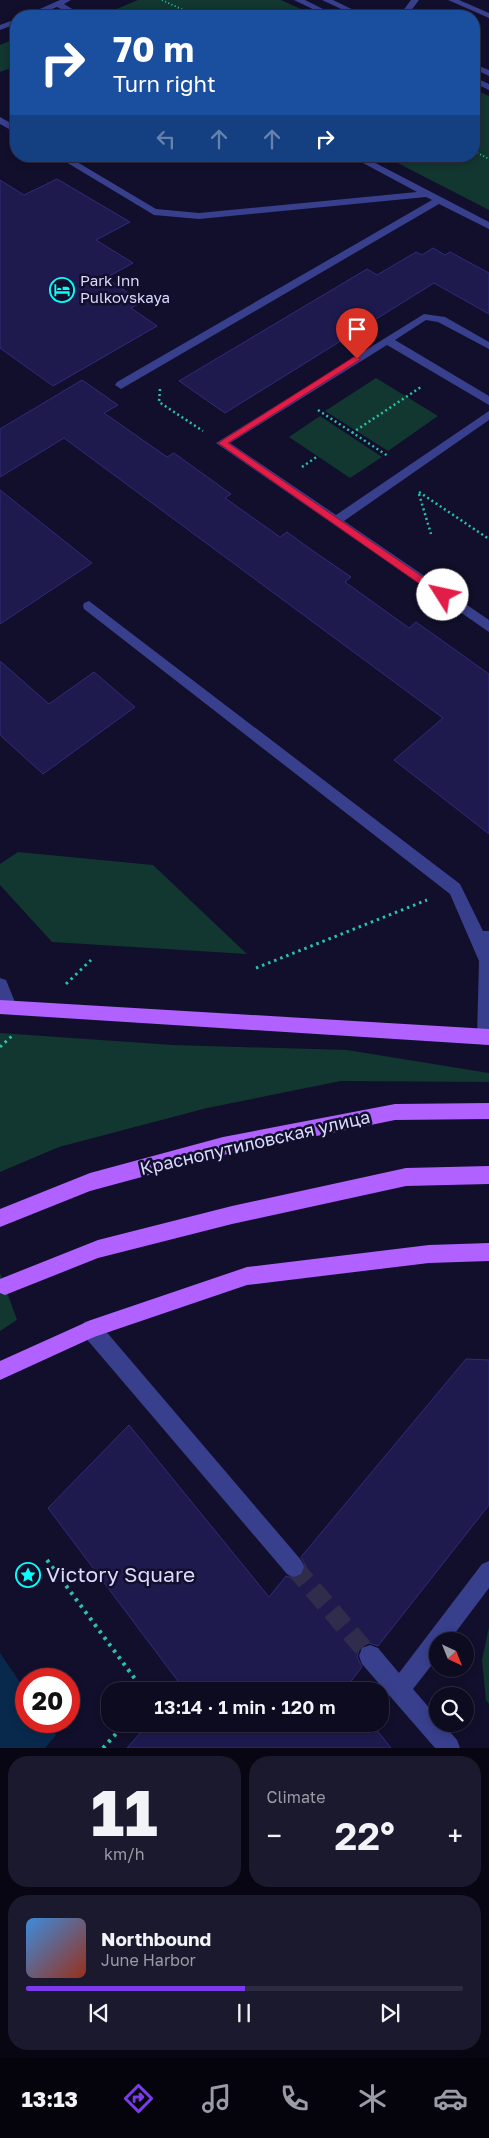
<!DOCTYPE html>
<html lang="en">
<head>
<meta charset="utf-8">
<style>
	:root { --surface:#0d0b20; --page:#1b192d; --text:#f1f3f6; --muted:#9a9ba5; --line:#2d2b3e; --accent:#7c3aed }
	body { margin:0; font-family:"Golos Text",sans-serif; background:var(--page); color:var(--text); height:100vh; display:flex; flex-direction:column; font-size:19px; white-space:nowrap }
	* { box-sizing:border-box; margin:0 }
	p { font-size:16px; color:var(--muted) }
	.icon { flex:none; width:28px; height:28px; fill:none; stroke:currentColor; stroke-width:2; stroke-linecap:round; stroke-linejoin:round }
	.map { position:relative; height:1748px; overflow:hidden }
	.side { display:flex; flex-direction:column; gap:8px; padding:8px; background:#070612; flex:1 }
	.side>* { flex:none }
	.banner { position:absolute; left:10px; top:10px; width:470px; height:152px; border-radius:20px; box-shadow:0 2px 8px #0003,0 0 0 1px var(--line); background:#1a4fa0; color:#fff; overflow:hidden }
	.needle { width:32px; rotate:137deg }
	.buttons { position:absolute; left:429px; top:1632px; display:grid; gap:10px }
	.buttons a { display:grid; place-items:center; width:45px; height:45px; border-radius:50%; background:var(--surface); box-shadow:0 2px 8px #0003,0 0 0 1px var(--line); font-size:25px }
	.speed { position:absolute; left:15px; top:1668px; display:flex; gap:10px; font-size:25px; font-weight:700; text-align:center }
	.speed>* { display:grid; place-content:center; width:65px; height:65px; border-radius:50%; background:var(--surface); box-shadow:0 2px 8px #0003,0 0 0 1px var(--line); line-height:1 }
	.speed .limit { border:8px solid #d22; background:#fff; color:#111 }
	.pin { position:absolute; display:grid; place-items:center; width:42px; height:42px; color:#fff; margin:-51px -21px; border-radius:50% 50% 50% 0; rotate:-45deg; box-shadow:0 0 5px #0007 }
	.pin .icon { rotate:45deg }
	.me { position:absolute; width:55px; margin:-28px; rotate:305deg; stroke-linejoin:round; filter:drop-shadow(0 0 4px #0008) }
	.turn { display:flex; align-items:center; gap:18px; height:105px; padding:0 20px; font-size:22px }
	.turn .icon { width:65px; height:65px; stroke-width:2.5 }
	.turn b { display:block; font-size:35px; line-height:42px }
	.lanes { display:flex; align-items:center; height:48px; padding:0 20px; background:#0003; justify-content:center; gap:25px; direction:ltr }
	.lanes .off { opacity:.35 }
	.big { font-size:38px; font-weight:600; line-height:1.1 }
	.side .tile { flex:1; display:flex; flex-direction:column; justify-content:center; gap:8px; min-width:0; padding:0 18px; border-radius:20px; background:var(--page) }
	.side .dial { align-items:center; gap:0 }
	.dial b { font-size:65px; line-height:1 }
	.song { display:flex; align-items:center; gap:15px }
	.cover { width:60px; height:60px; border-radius:8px; background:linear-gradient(135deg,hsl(210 70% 55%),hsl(10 70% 35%)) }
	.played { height:5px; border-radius:2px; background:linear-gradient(90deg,var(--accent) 50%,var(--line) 50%) }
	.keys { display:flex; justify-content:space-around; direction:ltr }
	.heat { display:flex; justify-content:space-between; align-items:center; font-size:28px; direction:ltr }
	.side .tiles { flex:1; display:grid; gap:8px; grid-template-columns:1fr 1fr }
	.tile:last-child { grid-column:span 2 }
	.trip { position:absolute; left:101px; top:1682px; width:288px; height:50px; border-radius:20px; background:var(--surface); box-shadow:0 2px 8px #0003,0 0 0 1px var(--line); font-weight:600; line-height:50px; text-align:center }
	.tab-bar { display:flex; height:80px; justify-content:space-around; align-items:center; background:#05040d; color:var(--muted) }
	.tab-bar .icon { width:35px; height:35px }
	.tab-bar .active { color:var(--accent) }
	.tab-bar b { font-size:22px; color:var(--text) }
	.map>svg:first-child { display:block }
	.green { fill:#123630 }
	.water { fill:#08294c }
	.building { fill:#1e1a4d; stroke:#312b7b }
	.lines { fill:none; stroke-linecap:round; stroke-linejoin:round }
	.minor-tunnel { stroke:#2f2d4b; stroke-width:19; stroke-dasharray:19 10; stroke-linecap:butt }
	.path-far3 { stroke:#2ac3a7; stroke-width:2; stroke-dasharray:1 2.5; stroke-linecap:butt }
	.path-far2 { stroke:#2ac3a7; stroke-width:2.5; stroke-dasharray:2 3; stroke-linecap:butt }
	.path-far1 { stroke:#2ac3a7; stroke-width:3; stroke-dasharray:2.5 4; stroke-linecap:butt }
	.path { stroke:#2ac3a7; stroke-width:4; stroke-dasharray:3 5; stroke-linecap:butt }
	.minor { fill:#383f8d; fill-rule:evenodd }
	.major { fill:#b061ff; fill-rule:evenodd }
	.route { fill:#e11d48; stroke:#92132f }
	.labels { text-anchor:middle; stroke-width:5; stroke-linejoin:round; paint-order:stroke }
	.far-poi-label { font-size:15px; fill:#dadaff; stroke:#110f2b; text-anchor:start }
	.street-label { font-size:18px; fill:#dadaff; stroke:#110f2b }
	.near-poi-label { font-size:21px; fill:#dadaff; stroke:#110f2b; text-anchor:start }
</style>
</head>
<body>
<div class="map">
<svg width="489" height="1748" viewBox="0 0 489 1748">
	<rect width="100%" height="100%" fill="#110f2b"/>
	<path class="green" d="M 138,0 L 281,0 L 316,16 L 113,16 L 107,13 Z
		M 16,38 L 16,66 L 0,72 L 0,45 Z
		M 474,89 L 489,96 L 489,210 L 384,156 L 474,156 Z
		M 376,378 L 438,416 L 388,451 L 325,411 Z
		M 320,416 L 382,457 L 350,478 L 289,437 Z
		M 18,852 L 153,865 L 247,954 L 52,942 L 0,885 L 0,864 Z
		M 0,1033 L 173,1045 L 347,1050 L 489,1073 L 489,1082 L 341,1081 L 207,1108 L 59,1147 L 0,1172 Z
		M 0,1273 L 17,1320 L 0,1331 Z
		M 489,1627 L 489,1704 L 486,1700 L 482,1660 Z"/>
	<path class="water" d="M 0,1653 L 26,1691 L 26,1721 L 47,1721 L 56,1735 L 45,1748 L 0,1748 Z"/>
	<path class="building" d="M 57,179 L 130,222 L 96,240 L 133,263 L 106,278 L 142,302 L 131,308 L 157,326 L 53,386 L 0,348 L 0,180 L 24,195 Z
		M 433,248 L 445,255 L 450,252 L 489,273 L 489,314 L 434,283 L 225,413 L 179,381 L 367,269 L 377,275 L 416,252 L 422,255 Z
		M 82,380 L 118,405 L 104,413 L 167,457 L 174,453 L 192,466 L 231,494 L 225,498 L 280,537 L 287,532 L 306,546 L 351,577 L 345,582 L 409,628 L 416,622 L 489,674 L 489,834 L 394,760 L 443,718 L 64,438 L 0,477 L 0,429 Z
		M 0,490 L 92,563 L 0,624 Z
		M 0,661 L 49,704 L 94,672 L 135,707 L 43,774 L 0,735 Z
		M 466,1359 L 489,1360 L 489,1505 L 378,1646 L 369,1643 L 360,1647 L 357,1657 L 362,1667 L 344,1690 L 345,1691 L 176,1691 L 181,1685 L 48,1508 L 129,1425 L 269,1597 L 286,1576 L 295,1579 L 303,1575 L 306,1566 L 301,1557 Z
		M 148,1724 L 372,1724 L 391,1748 L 127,1748 Z"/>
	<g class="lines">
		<path class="minor-tunnel" d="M 294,1567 L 370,1656"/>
		<path class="path-far3" d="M 162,0 L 196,16
			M 474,151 L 489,159"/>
		<path class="path-far2" d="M 160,389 L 159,402 L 203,431
			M 318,410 L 388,456
			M 352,433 L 421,387
			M 302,467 L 318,456
			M 419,492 L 489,539
			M 419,494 L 431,534"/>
		<path class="path-far1" d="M 256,968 L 427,900
			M 66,984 L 91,960
			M 0,1047 L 13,1035"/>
		<path class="path" d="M 47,1560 L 144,1691
			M 103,1748 L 125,1724"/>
		<path class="minor" d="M 60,0 L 71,0 L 64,4 L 84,16 L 74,16 L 57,7 L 34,16 L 24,16 Z
			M 294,0 L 305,0 L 337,16 L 327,16 Z
			M 322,0 L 333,0 L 366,16 L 356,16 Z
			M 411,0 L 419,0 L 407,16 L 399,16 Z
			M 448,0 L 459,0 L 489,13 L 489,18 Z
			M 16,19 L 16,24 L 0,30 L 0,25 Z
			M 474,64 L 489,70 L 489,76 L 474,69 Z
			M 474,77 L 489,84 L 489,90 L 474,83 Z
			M 0,117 L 16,126 L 16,133 L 0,124 Z
			M 56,156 L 67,156 L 156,209 L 199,213 L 417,192 L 350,156 L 362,156 L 489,222 L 489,229 L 439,204 L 121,389 L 115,385 L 117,382 L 432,200 L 426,197 L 199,219 L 154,215 Z
			M 424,314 L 445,317 L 489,342 L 489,349 L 438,322 L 426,320 L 395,340 L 489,396 L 489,405 L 387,345 L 230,443 L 336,515 L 489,411 L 489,420 L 344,521 L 489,620 L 489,632 L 216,443 Z
			M 89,601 L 460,884 L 483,931 L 489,931 L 489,1043 L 485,1045 L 479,1042 L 477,1037 L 479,961 L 450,894 L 84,609 L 83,606 L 84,603 Z
			M 0,978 L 6,980 L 17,1007 L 15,1012 L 9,1014 L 3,1012 L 0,1005 Z
			M 91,1320 L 98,1322 L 301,1560 L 304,1567 L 301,1574 L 294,1577 L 287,1574 L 84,1336 L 82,1329 L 84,1322 Z
			M 489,1561 L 489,1588 L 449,1641 L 438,1641 L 438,1657 L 413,1689 L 438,1718 L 438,1724 L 443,1724 L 457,1740 L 460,1748 L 435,1748 L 362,1664 L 359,1656 L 362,1648 L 370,1645 L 378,1648 L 399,1673 L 482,1564 Z"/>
		<path class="major" d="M 0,1000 L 489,1029 L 489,1045 L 0,1014 Z
			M 489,1103 L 489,1119 L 395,1120 L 223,1155 L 90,1191 L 0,1227 L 0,1209 L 90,1173 L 223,1137 L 395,1104 Z
			M 489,1166 L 489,1184 L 406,1186 L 232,1224 L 98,1258 L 5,1295 L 0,1293 L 0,1279 L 98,1240 L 232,1206 L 406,1168 Z
			M 489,1243 L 489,1261 L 429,1263 L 247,1285 L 94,1337 L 0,1380 L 0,1361 L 91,1320 L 247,1267 L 429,1245 Z"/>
	</g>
	<path class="route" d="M 354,357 L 361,359 L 228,443 L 446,593 L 446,598 L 440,598 L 218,443 Z"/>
	<defs>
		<symbol id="hotel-ring" viewBox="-11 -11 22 22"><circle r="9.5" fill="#110f2b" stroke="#06fff9" stroke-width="1.5"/><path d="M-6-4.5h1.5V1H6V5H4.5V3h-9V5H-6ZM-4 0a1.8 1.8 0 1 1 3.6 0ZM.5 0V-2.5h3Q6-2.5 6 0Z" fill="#06fff9"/></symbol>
		<symbol id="sight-ring" viewBox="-11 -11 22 22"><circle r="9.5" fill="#110f2b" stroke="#06fff9" stroke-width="1.5"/><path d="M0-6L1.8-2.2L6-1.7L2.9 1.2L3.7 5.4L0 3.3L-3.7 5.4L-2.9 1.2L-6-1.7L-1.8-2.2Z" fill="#06fff9"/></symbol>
	</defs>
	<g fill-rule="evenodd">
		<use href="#hotel-ring" x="48" y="276" width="28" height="28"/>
		<use href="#sight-ring" x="14" y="1561" width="28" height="28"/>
	</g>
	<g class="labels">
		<g class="far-poi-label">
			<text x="80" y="286">Park Inn<tspan x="80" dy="17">Pulkovskaya</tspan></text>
		</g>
		<g class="street-label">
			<text transform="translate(255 1143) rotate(-13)" y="6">Краснопутиловская улица</text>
		</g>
		<g class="near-poi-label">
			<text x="46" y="1582">Victory Square</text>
		</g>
	</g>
</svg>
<div class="buttons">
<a><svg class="needle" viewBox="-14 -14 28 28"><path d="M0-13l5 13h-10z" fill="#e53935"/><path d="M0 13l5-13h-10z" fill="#9a9ba5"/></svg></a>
<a><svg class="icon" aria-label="search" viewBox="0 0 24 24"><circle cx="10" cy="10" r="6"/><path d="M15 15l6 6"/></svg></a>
</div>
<div class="speed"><div class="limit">20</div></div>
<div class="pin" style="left:357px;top:359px;background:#d93025"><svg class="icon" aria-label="arrive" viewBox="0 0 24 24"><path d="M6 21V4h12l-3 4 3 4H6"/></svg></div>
<svg class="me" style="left:443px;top:595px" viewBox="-20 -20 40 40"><circle r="19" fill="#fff"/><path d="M0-13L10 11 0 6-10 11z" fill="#e11d48"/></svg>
<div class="trip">13:14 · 1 min · 120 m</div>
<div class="banner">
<div class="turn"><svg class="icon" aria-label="right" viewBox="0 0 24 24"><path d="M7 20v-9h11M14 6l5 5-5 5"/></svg><div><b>70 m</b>Turn right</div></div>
<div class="lanes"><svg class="icon off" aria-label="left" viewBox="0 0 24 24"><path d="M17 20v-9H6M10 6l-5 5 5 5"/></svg><svg class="icon off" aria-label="ahead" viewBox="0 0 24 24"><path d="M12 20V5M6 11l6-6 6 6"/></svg><svg class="icon off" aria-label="ahead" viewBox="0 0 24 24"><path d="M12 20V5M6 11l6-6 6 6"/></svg><svg class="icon" aria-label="right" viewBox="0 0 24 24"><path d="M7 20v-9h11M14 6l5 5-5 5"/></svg></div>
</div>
</div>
<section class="side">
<div class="tiles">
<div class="tile dial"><b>11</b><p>km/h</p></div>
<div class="tile"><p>Climate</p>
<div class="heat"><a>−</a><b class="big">22°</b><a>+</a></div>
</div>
<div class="tile">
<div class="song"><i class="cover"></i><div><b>Northbound</b><p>June Harbor</p></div></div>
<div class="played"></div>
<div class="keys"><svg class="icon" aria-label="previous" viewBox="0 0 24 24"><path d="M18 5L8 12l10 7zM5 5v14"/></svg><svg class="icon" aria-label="pause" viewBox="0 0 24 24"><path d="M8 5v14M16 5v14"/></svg><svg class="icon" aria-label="next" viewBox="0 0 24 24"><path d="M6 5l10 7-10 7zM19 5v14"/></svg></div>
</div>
</div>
</section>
<nav class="tab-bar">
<b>13:13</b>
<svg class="icon active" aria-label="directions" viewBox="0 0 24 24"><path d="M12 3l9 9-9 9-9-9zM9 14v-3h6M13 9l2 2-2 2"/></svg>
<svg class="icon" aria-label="music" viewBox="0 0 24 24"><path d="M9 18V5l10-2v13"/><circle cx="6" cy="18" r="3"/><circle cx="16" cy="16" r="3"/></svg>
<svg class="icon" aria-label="phone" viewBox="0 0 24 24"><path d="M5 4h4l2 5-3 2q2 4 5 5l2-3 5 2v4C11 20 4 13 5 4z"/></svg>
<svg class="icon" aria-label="climate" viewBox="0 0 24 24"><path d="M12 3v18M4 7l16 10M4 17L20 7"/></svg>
<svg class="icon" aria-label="car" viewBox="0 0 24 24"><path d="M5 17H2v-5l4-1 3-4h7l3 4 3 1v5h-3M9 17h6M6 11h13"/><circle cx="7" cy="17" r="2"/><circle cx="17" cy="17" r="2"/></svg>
</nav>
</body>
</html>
